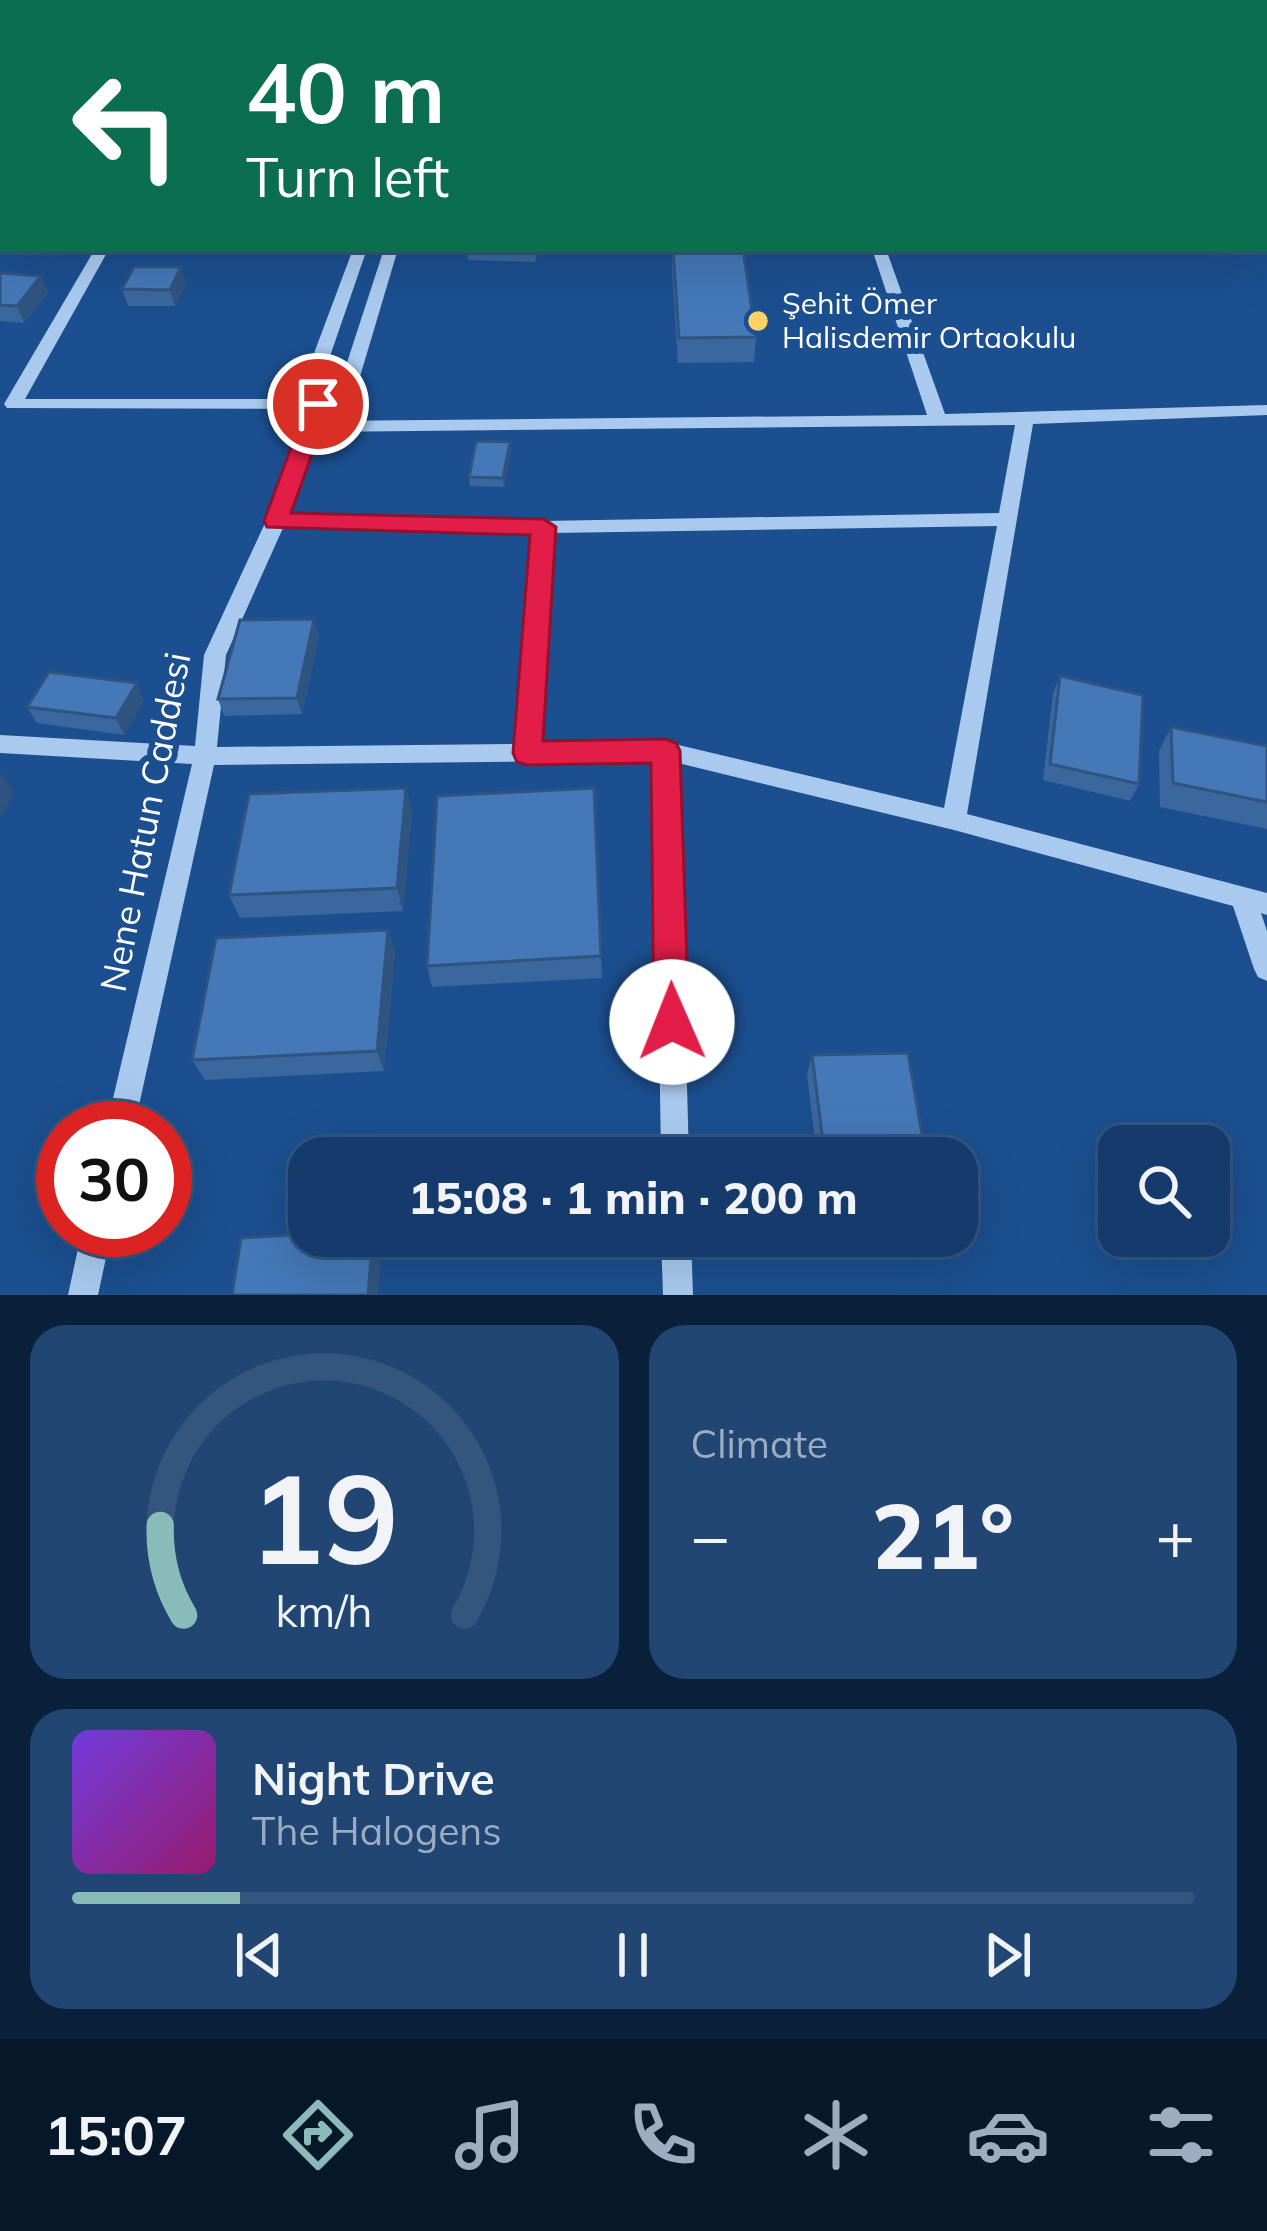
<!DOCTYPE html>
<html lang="en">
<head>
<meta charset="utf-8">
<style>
	:root { --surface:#143b6b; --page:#214673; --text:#f1f3f6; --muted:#9dadc1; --line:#33557e; --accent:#8bbbb9 }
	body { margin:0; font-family:Mulish,sans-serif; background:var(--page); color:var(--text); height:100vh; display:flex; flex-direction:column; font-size:45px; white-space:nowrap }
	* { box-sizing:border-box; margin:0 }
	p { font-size:39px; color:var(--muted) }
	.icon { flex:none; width:66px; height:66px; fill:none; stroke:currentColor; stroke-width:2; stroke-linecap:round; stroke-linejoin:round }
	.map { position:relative; height:1295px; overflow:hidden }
	.drawer { display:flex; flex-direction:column; gap:30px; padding:30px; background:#0b203b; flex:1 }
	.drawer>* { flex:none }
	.banner { position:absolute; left:0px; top:0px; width:1269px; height:252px; box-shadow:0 12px 48px #0002,0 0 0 3px var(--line); background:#0b6e4f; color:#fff; overflow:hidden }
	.controls { position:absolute; left:1098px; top:1125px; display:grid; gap:24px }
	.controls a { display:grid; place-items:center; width:132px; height:132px; border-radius:24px; background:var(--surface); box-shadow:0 12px 48px #0002,0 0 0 3px var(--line); font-size:60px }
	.speed { position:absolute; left:36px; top:1101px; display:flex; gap:24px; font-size:60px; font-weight:700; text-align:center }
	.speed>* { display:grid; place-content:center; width:156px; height:156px; border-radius:50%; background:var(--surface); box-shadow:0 12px 48px #0002,0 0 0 3px var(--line); line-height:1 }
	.speed .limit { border:18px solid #d22; background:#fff; color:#111 }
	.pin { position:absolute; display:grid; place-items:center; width:102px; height:102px; color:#fff; margin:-51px; border:6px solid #fff; border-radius:50%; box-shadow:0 3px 12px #0007 }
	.me { position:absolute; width:132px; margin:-66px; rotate:359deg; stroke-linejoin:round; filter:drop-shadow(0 0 9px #0008) }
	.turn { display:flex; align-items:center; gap:42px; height:252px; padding:0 48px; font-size:54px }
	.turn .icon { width:156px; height:156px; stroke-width:2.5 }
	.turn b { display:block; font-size:84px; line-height:102px }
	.big { font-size:90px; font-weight:800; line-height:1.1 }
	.drawer .widget { flex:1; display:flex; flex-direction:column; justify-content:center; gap:18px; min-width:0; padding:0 42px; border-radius:36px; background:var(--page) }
	.drawer .dial { align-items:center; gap:0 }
	.dial svg { height:312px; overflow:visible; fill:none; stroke:var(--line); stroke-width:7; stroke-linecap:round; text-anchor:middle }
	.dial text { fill:var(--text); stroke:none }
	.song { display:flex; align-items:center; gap:36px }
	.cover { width:144px; height:144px; border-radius:18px; background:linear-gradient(135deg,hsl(260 70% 55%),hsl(320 70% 35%)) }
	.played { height:12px; border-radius:6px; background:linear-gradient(90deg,var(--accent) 15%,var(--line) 15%) }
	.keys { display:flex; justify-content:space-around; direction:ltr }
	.heat { display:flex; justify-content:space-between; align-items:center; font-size:66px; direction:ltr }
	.drawer .tiles { flex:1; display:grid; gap:30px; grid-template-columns:1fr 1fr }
	.widget:last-child { grid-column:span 2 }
	.trip { position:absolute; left:288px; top:1137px; width:690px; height:120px; border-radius:36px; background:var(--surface); box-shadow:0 12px 48px #0002,0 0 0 3px var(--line); font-weight:800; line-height:120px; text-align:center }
	.tab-bar { display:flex; height:192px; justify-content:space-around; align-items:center; background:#08182b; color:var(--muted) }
	.tab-bar .icon { width:84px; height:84px }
	.tab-bar .current { color:var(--accent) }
	.tab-bar b { font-size:54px; color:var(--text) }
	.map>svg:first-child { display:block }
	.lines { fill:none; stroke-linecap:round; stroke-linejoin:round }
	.minor { fill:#a9c9ee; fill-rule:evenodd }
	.highway { fill:#fff; fill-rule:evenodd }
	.wall { fill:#3a679d }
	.shaded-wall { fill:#305480 }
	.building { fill:#4478b7; stroke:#305480; stroke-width:3 }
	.route { fill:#e11d48; stroke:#92132f; stroke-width:3 }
	.poi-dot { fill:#ffd166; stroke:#1b4f8f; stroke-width:4.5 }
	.labels { text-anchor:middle; stroke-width:12; stroke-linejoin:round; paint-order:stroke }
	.far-poi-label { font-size:30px; fill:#fff; stroke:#1b4f8f; text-anchor:start }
	.street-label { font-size:36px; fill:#fff; stroke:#1b4f8f }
</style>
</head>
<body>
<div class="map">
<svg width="1267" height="1295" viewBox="0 0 1267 1295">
	<rect width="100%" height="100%" fill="#1b4f8f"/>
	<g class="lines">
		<path class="minor" d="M 443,0 L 455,0 L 454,3 L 442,3 Z
			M 462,0 L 474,0 L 473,3 L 461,3 Z
			M 825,0 L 837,0 L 839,3 L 827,3 Z
			M 1266,42 L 1267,42 L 1267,50 L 1266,50 Z
			M 1266,66 L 1267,67 L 1267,75 L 1266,74 Z
			M 1266,214 L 1267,214 L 1267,222 L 1266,222 Z
			M 95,249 L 109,249 L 25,399 L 307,399 L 301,388 L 353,249 L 367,249 L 319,388 L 322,395 L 339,387 L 384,249 L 398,249 L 356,390 L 326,407 L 321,421 L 927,415 L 872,249 L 886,249 L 945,414 L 1267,405 L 1267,415 L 1033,424 L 967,814 L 1267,893 L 1267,915 L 1261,913 L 1267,931 L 1267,981 L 1258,977 L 1254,969 L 1233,906 L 954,830 L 678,763 L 689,1158 L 661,1158 L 655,760 L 214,765 L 134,1128 L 106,1128 L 192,764 L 0,753 L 0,735 L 195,746 L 204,655 L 266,521 L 307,409 L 7,408 L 4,404 ZM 1015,425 L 999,513 L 543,521 L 288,515 L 317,432 ZM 997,526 L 944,808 L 666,742 L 539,743 L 552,533 ZM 283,528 L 533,533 L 516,744 L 217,747 L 226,655 Z
			M 82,1230 L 112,1230 L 98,1295 L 68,1295 Z
			M 661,1236 L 691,1236 L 693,1295 L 663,1295 Z"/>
		<path class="highway" d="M 1196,0 L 1217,0 L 1220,3 L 1198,3 Z
			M 1233,0 L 1254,0 L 1257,3 L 1235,3 Z
			M 1266,30 L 1267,30 L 1267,42 L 1266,42 Z"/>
	</g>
	<path class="wall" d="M 0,110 L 3,110 L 3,203 L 0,203 Z
		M 467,249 L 538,249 L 535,262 L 468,260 Z
		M 672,249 L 756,337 L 754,362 L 678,363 L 672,270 Z
		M 0,273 L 41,276 L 48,293 L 24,323 L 0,321 Z
		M 186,284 L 175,306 L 128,306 L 122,289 Z
		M 510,442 L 511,451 L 504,487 L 470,486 L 469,477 Z
		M 319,636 L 302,714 L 224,716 L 218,699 Z
		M 1060,676 L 1139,784 L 1130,801 L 1043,780 L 1053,693 Z
		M 144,700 L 124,735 L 37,723 L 27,707 Z
		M 1171,727 L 1267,746 L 1267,829 L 1160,807 L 1159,751 Z
		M 406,788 L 412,811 L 403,911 L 240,918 L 229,895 Z
		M 594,788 L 602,978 L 432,987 L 427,966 Z
		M 388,930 L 395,952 L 384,1071 L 205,1080 L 192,1060 Z
		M 812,1055 L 926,1158 L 817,1158 L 807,1075 Z
		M 826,1236 L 934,1236 L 929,1245 L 827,1247 Z"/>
	<path class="shaded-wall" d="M 3,65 L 3,81 L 0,82 L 0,66 Z
		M 181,267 L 186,284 L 175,306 L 170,290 Z
		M 41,276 L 48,293 L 24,323 L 17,306 Z
		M 510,442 L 511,451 L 504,487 L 503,478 Z
		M 314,619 L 319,636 L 302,714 L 297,698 Z
		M 137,683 L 144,700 L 124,735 L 116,718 Z
		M 0,771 L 14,793 L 0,818 Z
		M 406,788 L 412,811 L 403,911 L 397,888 Z
		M 388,930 L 395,952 L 384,1071 L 377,1051 Z
		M 373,1236 L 376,1236 L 382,1247 L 378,1295 L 368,1295 Z"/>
	<path class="building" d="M 244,0 L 287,0 L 285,3 L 242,3 Z
		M 316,0 L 351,0 L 349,3 L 315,3 Z
		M 575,0 L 621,0 L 621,2 L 575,2 Z
		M 0,110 L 3,110 L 3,125 L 0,125 Z
		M 0,134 L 3,134 L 3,149 L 0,149 Z
		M 0,159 L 3,159 L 3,187 L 0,187 Z
		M 673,249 L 743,249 L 756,337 L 679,338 Z
		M 134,267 L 181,267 L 170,290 L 122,289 Z
		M 0,273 L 41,276 L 17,306 L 0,305 Z
		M 476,441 L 510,442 L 503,478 L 469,477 Z
		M 314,619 L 297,698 L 218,699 L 240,620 Z
		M 49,672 L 137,683 L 116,718 L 27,707 Z
		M 1060,676 L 1143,695 L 1139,784 L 1050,764 Z
		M 1171,727 L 1267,746 L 1267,802 L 1173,783 Z
		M 406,788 L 397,888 L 229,895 L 249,794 Z
		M 594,788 L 601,956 L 427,966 L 437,796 Z
		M 388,930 L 377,1051 L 192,1060 L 216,938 Z
		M 908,1053 L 926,1158 L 825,1158 L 812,1055 Z
		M 309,1234 L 309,1236 L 373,1236 L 368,1295 L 232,1295 L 241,1238 Z"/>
	<path class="route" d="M 318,397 L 330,404 L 291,513 L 544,519 L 556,527 L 543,741 L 666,739 L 676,743 L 680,751 L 689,1022 L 684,1034 L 672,1039 L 659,1034 L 654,1022 L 651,763 L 527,765 L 517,762 L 513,753 L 530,535 L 267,527 L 264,521 L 307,404 Z"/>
	<circle class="poi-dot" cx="758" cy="321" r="12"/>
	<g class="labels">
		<g class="far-poi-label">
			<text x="782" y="314">Şehit Ömer<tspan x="782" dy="34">Halisdemir Ortaokulu</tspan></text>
		</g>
		<g class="street-label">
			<text transform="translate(145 822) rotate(-79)" y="13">Nene Hatun Caddesi</text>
		</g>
	</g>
</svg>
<div class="controls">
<a><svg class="icon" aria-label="search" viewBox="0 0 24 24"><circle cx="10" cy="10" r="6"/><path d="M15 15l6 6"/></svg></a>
</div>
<div class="speed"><div class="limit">30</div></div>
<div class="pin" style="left:318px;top:404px;background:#d93025"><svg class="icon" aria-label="arrive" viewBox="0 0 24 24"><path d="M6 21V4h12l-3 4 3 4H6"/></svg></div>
<svg class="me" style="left:672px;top:1022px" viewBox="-20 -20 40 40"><circle r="19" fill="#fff"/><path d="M0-13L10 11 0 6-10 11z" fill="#e11d48"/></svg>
<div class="trip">15:08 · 1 min · 200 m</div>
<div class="banner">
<div class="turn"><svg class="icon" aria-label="left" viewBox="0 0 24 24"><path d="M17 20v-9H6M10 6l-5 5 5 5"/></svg><div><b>40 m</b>Turn left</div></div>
</div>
</div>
<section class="drawer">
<div class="tiles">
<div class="widget dial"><svg viewBox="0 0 100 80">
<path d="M14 69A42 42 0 1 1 86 69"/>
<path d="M14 69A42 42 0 0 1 8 46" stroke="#8bbbb9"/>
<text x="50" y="56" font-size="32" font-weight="700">19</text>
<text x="50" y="72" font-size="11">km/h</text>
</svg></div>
<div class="widget"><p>Climate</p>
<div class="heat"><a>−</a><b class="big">21°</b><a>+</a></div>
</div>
<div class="widget">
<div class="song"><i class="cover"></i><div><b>Night Drive</b><p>The Halogens</p></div></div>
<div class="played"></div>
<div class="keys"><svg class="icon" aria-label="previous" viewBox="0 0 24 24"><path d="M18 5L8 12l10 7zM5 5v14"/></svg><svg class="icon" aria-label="pause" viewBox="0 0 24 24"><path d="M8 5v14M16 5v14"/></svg><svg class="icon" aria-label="next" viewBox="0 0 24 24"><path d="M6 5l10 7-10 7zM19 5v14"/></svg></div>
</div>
</div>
</section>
<nav class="tab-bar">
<b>15:07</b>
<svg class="icon current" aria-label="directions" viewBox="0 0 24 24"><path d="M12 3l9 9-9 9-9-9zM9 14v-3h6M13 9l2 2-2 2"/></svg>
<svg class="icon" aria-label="music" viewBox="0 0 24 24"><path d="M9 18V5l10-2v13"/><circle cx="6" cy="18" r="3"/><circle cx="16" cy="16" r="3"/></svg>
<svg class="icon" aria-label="phone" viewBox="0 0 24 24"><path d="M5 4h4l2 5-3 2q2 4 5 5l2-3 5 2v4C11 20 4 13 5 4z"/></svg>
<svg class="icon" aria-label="climate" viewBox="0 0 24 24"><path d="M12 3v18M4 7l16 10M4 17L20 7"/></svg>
<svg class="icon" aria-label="car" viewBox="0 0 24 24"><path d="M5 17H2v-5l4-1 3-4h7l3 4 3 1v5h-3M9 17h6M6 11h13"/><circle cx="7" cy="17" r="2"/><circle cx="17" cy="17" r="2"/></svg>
<svg class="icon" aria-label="filters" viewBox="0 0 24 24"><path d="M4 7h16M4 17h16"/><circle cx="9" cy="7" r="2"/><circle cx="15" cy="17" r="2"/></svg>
</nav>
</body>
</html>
